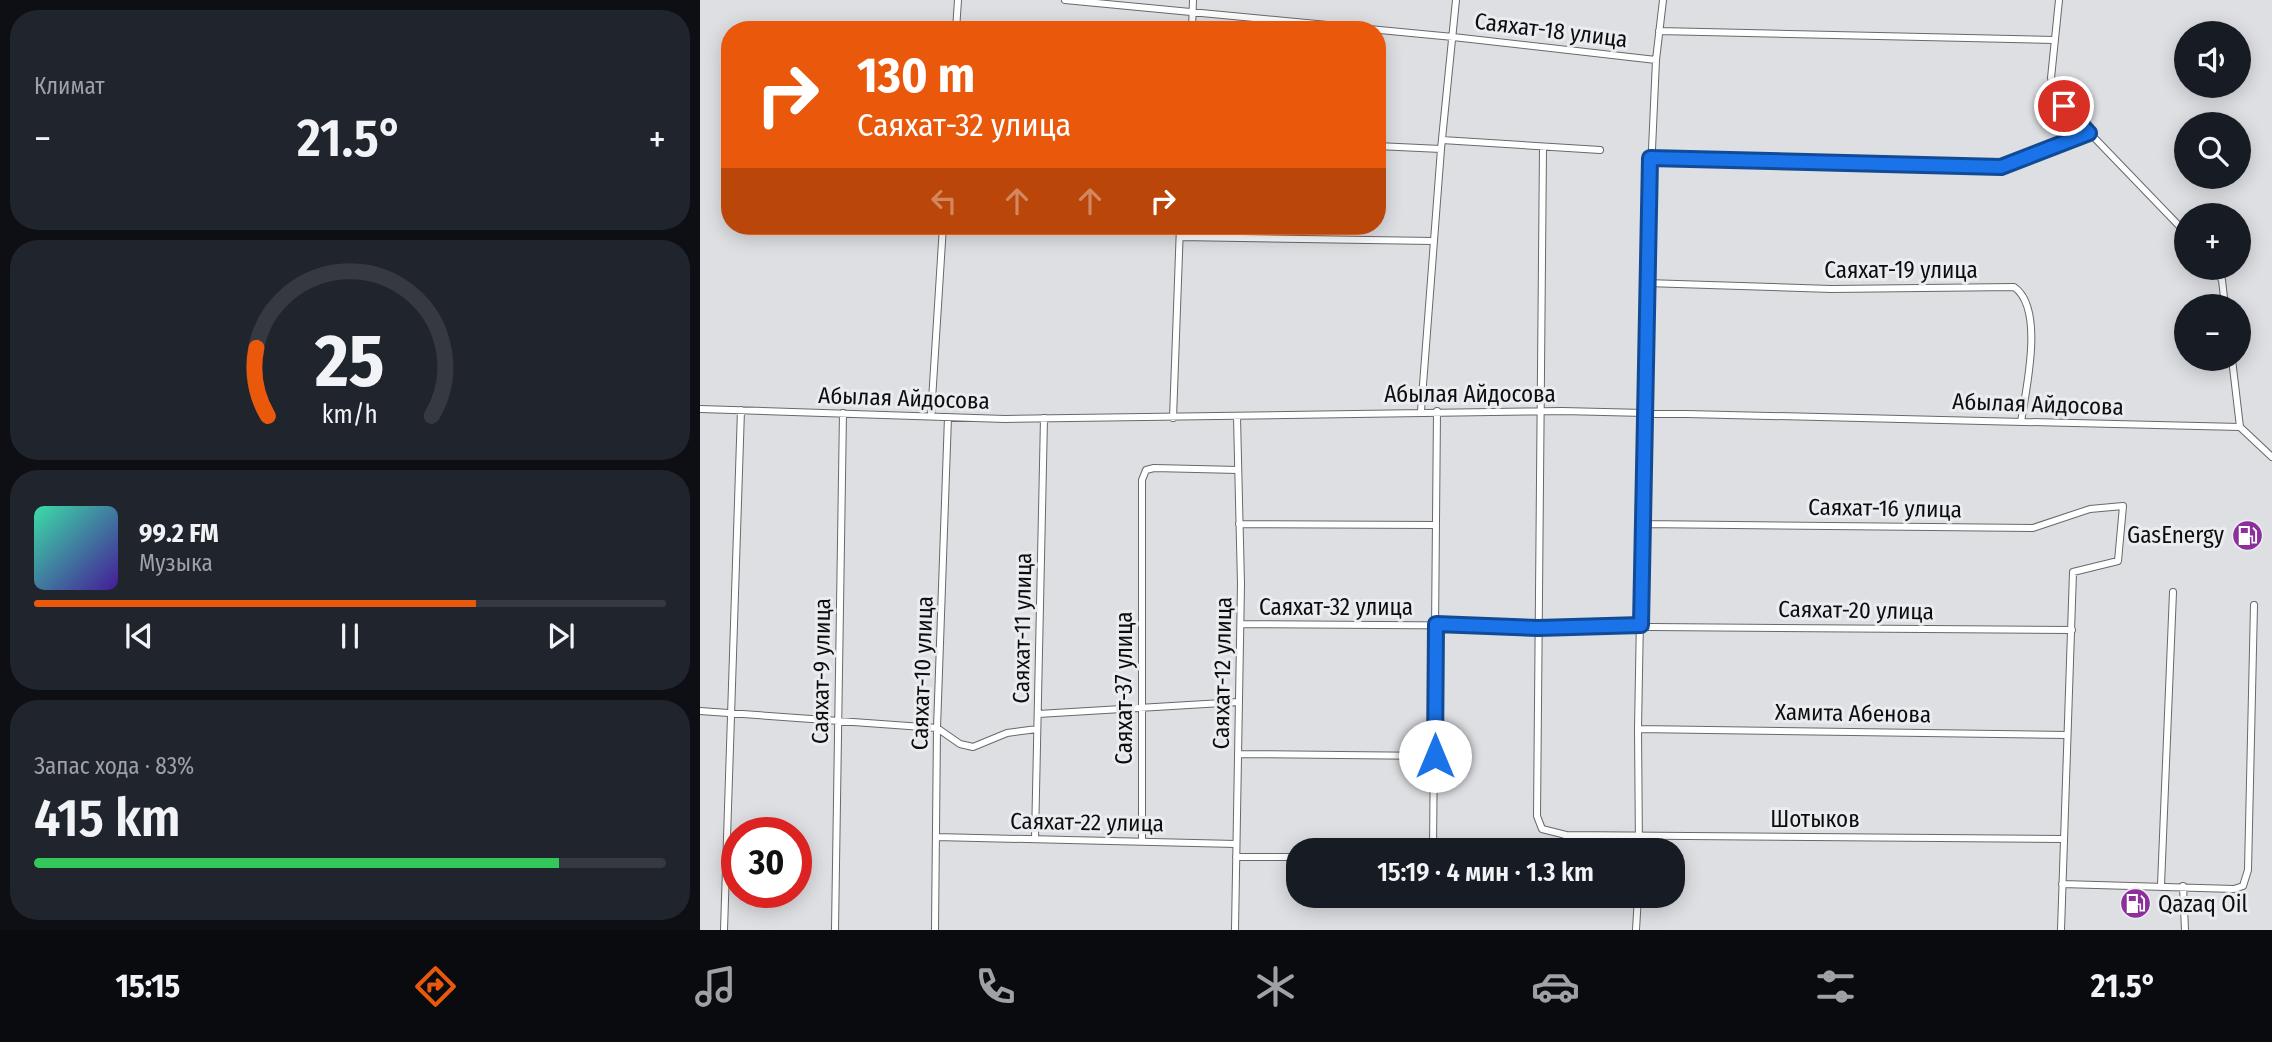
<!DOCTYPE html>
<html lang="ru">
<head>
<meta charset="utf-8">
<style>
	:root { --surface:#171b24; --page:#20242c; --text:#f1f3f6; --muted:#9ea1a6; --line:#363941; --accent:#ea580c }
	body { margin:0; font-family:"Fira Sans Condensed",sans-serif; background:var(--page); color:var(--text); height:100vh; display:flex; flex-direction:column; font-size:26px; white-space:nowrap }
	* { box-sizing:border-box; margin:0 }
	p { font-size:23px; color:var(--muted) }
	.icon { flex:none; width:38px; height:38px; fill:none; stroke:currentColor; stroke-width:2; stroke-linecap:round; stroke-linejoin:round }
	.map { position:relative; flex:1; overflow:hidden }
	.panel { display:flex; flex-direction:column; gap:10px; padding:10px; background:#0d0f14; width:700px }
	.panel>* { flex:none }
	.banner { position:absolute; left:21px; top:21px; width:665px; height:214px; border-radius:28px; box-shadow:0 4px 18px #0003; background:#ea580c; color:#fff; overflow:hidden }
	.controls { position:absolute; left:1474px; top:21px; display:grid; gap:14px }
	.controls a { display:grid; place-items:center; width:77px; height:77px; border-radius:50%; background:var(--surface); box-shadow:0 4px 18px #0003; font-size:35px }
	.speed { position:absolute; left:21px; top:817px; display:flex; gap:14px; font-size:35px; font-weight:700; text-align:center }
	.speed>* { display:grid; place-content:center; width:91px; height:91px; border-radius:50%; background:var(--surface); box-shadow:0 4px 18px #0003; line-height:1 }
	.speed .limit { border:10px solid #d22; background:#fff; color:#111 }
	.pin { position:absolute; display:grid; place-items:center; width:60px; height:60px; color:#fff; margin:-30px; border:4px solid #fff; border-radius:50%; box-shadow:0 2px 7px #0007 }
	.me { position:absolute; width:77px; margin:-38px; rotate:0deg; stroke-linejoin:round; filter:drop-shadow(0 0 5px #0008) }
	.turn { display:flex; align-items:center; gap:24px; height:147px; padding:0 21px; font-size:32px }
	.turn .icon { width:91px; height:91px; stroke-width:2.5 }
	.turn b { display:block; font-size:49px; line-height:60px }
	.lanes { display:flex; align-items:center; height:66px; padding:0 21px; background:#0003; justify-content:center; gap:35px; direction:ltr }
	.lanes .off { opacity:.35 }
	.big { font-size:52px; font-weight:600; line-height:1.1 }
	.panel .card { flex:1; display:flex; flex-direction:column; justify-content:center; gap:10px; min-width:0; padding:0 24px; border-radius:28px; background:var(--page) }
	.panel .dial { align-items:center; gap:0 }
	.dial svg { height:182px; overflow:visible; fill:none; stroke:var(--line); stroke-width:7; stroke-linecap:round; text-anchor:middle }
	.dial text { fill:var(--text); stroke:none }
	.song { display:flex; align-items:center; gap:21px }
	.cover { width:84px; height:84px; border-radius:10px; background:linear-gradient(135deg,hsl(160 70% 55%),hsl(260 70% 35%)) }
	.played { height:7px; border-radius:4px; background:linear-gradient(90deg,var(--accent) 70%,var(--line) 70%) }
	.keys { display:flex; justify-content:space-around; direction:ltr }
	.heat { display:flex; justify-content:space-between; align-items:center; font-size:38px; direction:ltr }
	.charge { height:10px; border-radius:5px; background:linear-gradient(90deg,#34c759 83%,var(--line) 0) }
	.trip { position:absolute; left:586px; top:838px; width:399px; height:70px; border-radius:28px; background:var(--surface); box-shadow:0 4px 18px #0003; font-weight:600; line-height:70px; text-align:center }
	.tabs { display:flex; height:112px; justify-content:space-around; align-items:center; background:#090b0e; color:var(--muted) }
	.tabs .icon { width:49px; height:49px }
	.tabs .current { color:var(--accent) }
	.tabs b { font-size:32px; color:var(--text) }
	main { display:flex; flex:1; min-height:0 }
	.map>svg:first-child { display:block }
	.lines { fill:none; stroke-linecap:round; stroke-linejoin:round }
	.minor-casing { stroke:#68696c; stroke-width:8 }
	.minor { stroke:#fff; stroke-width:6 }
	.route-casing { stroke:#114b97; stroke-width:18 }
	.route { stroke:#1a73e8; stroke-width:12 }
	.labels { text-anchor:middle; stroke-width:6; stroke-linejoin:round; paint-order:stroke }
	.street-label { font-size:23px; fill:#0c0d0e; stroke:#eaecef }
	.poi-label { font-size:23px; fill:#0c0d0e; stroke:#eaecef; text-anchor:end }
</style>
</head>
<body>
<main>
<section class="panel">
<div class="card"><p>Климат</p>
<div class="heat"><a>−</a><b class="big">21.5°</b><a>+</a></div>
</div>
<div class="card dial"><svg viewBox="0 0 100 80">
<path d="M14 69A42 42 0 1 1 86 69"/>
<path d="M14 69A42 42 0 0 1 9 39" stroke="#ea580c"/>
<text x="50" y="56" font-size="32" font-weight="700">25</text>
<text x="50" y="72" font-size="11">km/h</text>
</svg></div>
<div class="card">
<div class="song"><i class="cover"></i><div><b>99.2 FM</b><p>Музыка</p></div></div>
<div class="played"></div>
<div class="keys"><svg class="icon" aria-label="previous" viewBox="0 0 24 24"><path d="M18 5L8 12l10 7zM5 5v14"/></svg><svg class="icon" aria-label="pause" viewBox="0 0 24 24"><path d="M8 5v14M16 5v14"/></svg><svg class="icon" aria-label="next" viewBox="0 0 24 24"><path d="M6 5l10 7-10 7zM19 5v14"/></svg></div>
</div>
<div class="card"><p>Запас хода · 83%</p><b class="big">415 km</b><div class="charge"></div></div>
</section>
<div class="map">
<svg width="1572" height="930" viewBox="0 0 1572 930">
	<rect width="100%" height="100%" fill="#dddfe2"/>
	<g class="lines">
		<defs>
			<path id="minor" d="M 365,0 L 753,37 L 956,60
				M 1359,0 L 1351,78 L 1357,99 L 1486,233
				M 256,30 L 258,0
				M 492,30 L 493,0
				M 959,31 L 1354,40
				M 742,140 L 900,150
				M 677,146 L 741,149 L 756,0
				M 843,148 L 837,816 L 842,829 L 866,835 L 864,850
				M 950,158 L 1301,167 L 1389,133
				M 480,237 L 733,241
				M 1514,268 L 1522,280 L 1525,306
				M 946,283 L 1131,289 L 1314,287 C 1345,308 1326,389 1321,422
				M 1532,359 L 1540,427 L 1572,457
				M 0,409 L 305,419 L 862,411 L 1540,427
				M 721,411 L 741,149
				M 231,416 L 243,226
				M 473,418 L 480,226
				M 539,524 L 736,525
				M 942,524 L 1333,528 L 1390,509 L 1423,506 L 1418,561 L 1373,572 L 1361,930
				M 541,624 L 1372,630
				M 0,711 L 237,728 L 260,744 L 273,747 L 307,733 L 337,729
				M 338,714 L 539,702
				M 938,729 L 1367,735
				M 539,754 L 735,756
				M 866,835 L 1363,839
				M 236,837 L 536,844
				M 335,839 L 344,418
				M 442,841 L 442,480 L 446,470 L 454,468 L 538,470
				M 733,850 L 737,411
				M 939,850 L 938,729 L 946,283 L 956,60 L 963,0
				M 536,857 L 598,857
				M 1362,884 L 1534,889 L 1543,886 L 1548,870 L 1554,605
				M 1461,885 L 1473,592
				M 1483,886 L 1485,930
				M 24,930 L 41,410
				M 135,930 L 143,413
				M 235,930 L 237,728 L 248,417
				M 535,930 L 541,584 L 537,417
				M 936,930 L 938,896"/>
		</defs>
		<use href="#minor" class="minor-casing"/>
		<use href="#minor" class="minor"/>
	</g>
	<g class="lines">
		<defs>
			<path id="route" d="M 735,756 L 736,624 L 838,628 L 941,625 L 950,158 L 1301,167 L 1389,133 L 1364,106"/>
		</defs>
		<use href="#route" class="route-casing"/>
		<use href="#route" class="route"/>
	</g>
	<defs>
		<symbol id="fuel-disc" viewBox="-11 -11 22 22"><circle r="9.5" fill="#8c2f9a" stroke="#eaecef"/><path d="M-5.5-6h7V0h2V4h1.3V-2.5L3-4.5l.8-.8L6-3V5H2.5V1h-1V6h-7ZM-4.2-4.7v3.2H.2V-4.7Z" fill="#fff"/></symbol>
	</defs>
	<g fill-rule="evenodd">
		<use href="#fuel-disc" x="1530" y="518" width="35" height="35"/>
		<use href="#fuel-disc" x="1418" y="886" width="35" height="35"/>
	</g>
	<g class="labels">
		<g class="street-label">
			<text transform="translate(851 30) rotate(7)" y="8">Саяхат-18 улица</text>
			<text x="1201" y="278">Саяхат-19 улица</text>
			<text x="770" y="402">Абылая Айдосова</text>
			<text transform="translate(204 398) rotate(2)" y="8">Абылая Айдосова</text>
			<text transform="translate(1338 404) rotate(2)" y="8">Абылая Айдосова</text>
			<text transform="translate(1185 508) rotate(1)" y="8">Саяхат-16 улица</text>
			<text x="636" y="615">Саяхат-32 улица</text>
			<text transform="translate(1156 610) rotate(1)" y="8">Саяхат-20 улица</text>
			<text transform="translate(322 628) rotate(-89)" y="8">Саяхат-11 улица</text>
			<text transform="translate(121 671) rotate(-89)" y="8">Саяхат-9 улица</text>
			<text transform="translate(222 673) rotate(-88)" y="8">Саяхат-10 улица</text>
			<text transform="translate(522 673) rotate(-89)" y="8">Саяхат-12 улица</text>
			<text transform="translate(424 688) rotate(-90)" y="8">Саяхат-37 улица</text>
			<text transform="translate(1153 713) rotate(1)" y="8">Хамита Абенова</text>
			<text x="1115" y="827">Шотыков</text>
			<text transform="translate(387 822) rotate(1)" y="8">Саяхат-22 улица</text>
		</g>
		<g class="poi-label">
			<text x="1524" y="543">GasEnergy</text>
			<text x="1458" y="912" text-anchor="start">Qazaq Oil</text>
		</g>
	</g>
</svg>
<div class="controls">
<a><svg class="icon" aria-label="sound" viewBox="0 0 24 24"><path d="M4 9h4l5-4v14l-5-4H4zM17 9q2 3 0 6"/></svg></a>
<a><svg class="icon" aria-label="search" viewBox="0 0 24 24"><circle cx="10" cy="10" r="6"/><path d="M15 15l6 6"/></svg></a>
<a>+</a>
<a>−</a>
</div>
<div class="speed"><div class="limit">30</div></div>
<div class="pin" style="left:1364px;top:106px;background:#d93025"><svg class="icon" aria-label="arrive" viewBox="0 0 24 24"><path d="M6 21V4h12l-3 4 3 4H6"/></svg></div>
<svg class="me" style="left:735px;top:756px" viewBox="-20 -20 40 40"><circle r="19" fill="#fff"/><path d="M0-13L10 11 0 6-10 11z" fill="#1a73e8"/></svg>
<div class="trip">15:19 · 4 мин · 1.3 km</div>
<div class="banner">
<div class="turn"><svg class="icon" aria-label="right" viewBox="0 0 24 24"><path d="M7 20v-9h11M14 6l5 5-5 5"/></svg><div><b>130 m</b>Саяхат-32 улица</div></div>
<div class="lanes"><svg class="icon off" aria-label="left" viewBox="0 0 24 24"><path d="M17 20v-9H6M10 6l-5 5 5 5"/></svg><svg class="icon off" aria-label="ahead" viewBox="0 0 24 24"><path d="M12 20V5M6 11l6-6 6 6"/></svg><svg class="icon off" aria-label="ahead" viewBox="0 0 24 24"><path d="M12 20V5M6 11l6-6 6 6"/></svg><svg class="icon" aria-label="right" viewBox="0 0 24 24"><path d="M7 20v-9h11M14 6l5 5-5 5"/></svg></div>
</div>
</div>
</main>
<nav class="tabs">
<b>15:15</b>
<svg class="icon current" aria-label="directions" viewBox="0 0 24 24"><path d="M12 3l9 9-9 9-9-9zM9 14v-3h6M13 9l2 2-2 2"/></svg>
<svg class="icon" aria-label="music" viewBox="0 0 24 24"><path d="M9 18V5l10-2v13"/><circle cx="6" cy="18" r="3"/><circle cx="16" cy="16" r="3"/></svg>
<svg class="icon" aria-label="phone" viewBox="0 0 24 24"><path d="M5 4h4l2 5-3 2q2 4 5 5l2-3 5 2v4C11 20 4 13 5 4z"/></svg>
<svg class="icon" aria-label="climate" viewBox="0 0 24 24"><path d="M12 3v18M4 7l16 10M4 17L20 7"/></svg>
<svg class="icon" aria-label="car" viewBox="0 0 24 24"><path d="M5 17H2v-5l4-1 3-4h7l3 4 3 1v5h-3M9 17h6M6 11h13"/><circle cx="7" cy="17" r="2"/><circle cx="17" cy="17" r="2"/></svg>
<svg class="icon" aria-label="filters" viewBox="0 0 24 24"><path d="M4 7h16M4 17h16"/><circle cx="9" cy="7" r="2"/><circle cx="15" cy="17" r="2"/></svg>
<b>21.5°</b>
</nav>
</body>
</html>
